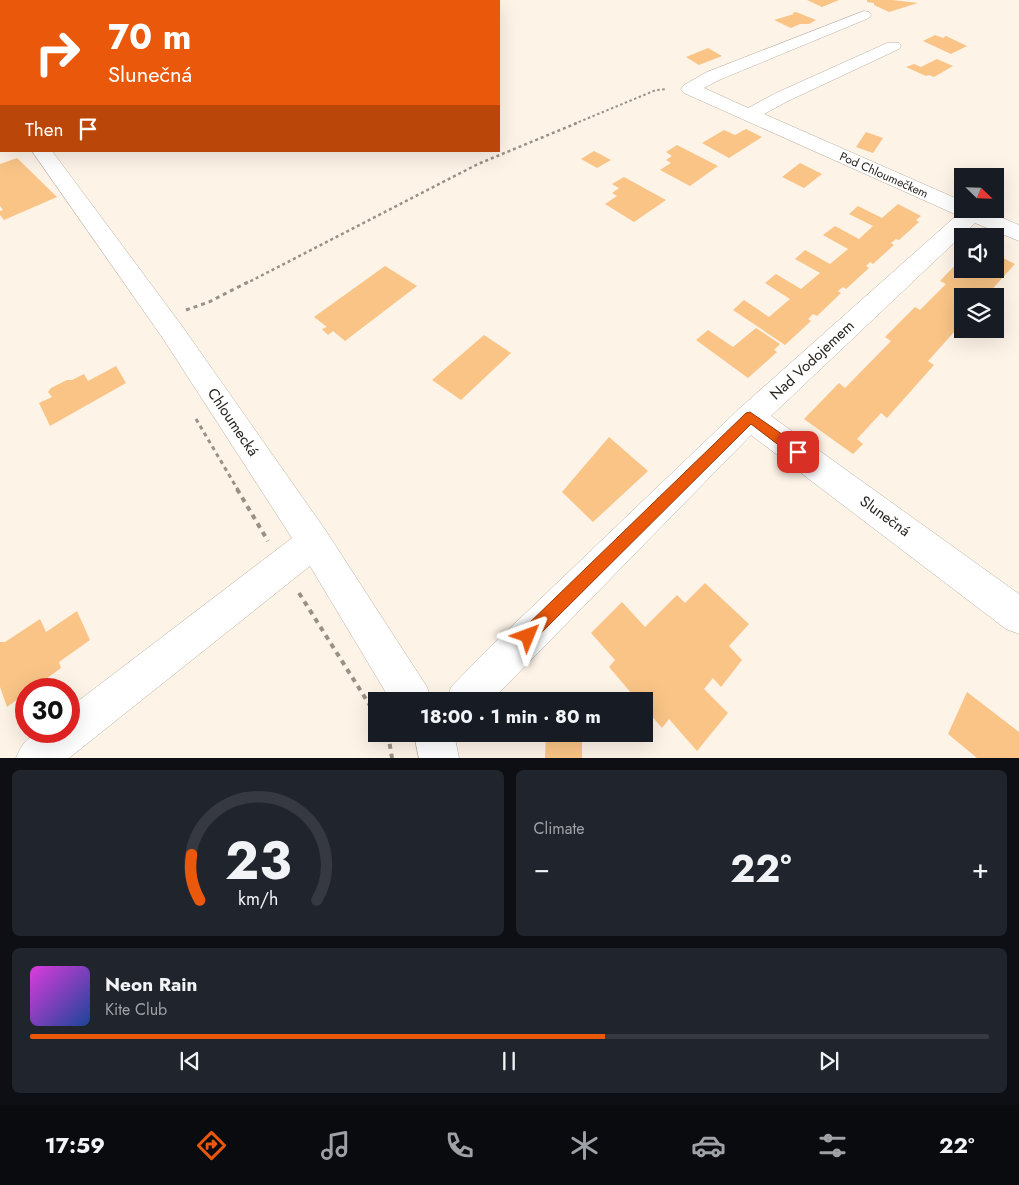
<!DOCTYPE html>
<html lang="en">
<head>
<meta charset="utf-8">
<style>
	:root { --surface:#171b24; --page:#20242c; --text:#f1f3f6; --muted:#9ea1a6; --line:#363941; --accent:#ea580c }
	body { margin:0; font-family:Jost,sans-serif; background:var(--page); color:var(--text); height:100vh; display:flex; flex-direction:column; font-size:19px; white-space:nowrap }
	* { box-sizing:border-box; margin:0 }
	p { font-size:16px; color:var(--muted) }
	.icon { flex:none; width:28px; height:28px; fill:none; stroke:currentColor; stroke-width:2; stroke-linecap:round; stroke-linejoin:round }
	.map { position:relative; height:758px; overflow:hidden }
	.drawer { display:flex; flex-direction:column; gap:12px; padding:12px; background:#0d0f14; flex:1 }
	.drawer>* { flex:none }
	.banner { position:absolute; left:0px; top:0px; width:500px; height:152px; box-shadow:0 5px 20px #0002; background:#ea580c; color:#fff; overflow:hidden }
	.needle { width:32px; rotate:113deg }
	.tools { position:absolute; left:954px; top:168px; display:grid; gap:10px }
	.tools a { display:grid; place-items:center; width:50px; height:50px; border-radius:0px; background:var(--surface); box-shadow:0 5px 20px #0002; font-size:25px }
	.speed { position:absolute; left:15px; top:678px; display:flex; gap:10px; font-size:25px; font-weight:700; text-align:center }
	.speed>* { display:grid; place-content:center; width:65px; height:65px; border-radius:50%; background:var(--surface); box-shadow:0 5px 20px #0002; line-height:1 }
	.speed .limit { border:8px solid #d22; background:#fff; color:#111 }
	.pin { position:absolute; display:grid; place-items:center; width:42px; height:42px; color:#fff; margin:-21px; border-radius:10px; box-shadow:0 2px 8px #0006 }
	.me { position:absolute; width:55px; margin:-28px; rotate:46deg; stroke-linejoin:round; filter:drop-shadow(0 0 4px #0008) }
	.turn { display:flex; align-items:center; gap:18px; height:105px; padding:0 25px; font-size:22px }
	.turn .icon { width:65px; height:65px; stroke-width:2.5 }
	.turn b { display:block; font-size:35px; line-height:42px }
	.then { display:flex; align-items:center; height:48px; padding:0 25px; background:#0003; gap:10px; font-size:19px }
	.big { font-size:38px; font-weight:700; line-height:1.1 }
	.drawer .card { flex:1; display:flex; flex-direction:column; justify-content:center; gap:8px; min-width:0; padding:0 18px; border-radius:8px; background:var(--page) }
	.drawer .dial { align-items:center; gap:0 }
	.dial svg { height:130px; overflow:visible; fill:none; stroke:var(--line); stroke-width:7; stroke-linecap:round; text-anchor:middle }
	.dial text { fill:var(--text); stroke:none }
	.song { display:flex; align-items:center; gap:15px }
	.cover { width:60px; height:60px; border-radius:8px; background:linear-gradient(135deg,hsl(300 70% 55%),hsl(220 70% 35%)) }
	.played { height:5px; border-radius:2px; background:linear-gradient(90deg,var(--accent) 60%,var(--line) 60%) }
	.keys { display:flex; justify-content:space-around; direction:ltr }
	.heat { display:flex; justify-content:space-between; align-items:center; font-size:28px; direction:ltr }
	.drawer .tiles { flex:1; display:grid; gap:12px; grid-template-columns:1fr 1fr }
	.card:last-child { grid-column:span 2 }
	.trip { position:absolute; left:368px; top:692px; width:285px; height:50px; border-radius:0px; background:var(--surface); box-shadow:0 5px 20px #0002; font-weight:700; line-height:50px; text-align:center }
	.tabs { display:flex; height:80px; justify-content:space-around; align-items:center; background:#090b0e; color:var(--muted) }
	.tabs .icon { width:35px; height:35px }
	.tabs .selected { color:var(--accent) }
	.tabs b { font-size:22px; color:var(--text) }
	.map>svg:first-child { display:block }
	.building { fill:#f9c486 }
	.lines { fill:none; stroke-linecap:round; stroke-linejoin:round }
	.minor-casing { stroke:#bab0a4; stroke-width:1 }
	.path-far3 { stroke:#989188; stroke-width:2; stroke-dasharray:2.5 2.5; stroke-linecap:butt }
	.path-far2 { stroke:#989188; stroke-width:2.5; stroke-dasharray:3 3; stroke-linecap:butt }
	.path-far1 { stroke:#989188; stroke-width:3; stroke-dasharray:4 4; stroke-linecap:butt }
	.path { stroke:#989188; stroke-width:4; stroke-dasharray:5 5; stroke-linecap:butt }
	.minor { fill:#fff; fill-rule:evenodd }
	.route { fill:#ea580c; stroke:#983908 }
	.labels { text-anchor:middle; stroke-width:4; stroke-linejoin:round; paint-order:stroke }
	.far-street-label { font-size:12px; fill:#26221e; stroke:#fff }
	.street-label { font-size:15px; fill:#26221e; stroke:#fff }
</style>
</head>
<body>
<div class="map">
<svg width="1019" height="758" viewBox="0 0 1019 758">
	<rect width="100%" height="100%" fill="#fdf3e7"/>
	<path class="building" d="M 807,0 L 839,0 L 822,7 Z
		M 867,0 L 892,0 L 918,3 L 889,12 L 874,5 L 874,3 L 867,2 Z
		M 796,12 L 816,20 L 809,24 L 800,24 L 791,28 L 774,20 L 794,14 L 792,13 Z
		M 935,35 L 943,38 L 946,36 L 967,46 L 951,54 L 923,41 Z
		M 708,48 L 722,56 L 699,65 L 686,57 Z
		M 937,59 L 953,66 L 934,77 L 929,75 L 926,76 L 906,67 L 914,64 L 921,67 Z
		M 746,129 L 762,137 L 729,158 L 702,143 L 724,130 L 735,135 Z
		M 866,132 L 883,138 L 873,153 L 856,147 Z
		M 677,145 L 718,166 L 690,186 L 660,170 L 671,163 L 666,160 L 672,156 L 666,152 Z
		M 594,151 L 611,160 L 597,168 L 581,159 Z
		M 17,158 L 57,197 L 4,220 L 0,215 L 0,211 L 3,210 L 0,206 L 0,164 Z
		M 800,163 L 822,174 L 804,188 L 782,177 Z
		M 624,177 L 666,200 L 634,222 L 605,204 L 617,196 L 612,193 L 619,188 L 612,184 Z
		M 898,204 L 921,216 L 916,220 L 919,222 L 899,240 L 896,239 L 891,243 L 894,245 L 873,264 L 870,262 L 866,266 L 869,268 L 846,289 L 843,287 L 838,291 L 841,293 L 817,316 L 813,314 L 808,319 L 811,321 L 785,345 L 733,310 L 744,300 L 769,317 L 790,299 L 765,283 L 776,274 L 801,289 L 820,273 L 795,259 L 805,250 L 830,264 L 848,249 L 823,235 L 835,226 L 859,239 L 873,226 L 849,214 L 858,206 L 882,218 Z
		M 995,254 L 1015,264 L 986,296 L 962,296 L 962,329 L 966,329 L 961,335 L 955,331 L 928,361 L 934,365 L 887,418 L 881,413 L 857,439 L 863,444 L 853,454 L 804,419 L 839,383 L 845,388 L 891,341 L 885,337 L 915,307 L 920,310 L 946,284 L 940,281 L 962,258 L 962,269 L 995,269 Z
		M 385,266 L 417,286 L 345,341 L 333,331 L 328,335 L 322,329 L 327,327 L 314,317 Z
		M 756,328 L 780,344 L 774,350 L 777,352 L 748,378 L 696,340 L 708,330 L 733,347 Z
		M 484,335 L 511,353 L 461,400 L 432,380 Z
		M 116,366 L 126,383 L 50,426 L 39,403 L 52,397 L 48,392 L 51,388 L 67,380 L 72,380 L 84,374 L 88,381 Z
		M 609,437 L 648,471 L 593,522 L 562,492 Z
		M 705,583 L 749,624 L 729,646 L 742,660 L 721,687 L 713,678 L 704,689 L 728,713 L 697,751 L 669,719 L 662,728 L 644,707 L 644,701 L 638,701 L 609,667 L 615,660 L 591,633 L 622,602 L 645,627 L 677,595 L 685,603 Z
		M 77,611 L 90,640 L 59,662 L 61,668 L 32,689 L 26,689 L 26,693 L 7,707 L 0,687 L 0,642 L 5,642 L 40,619 L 46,632 Z
		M 967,692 L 1019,732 L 1019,758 L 977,758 L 948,734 Z
		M 546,734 L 582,734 L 582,758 L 545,758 Z"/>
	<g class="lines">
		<defs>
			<path id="minor" d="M 864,11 L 869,12 L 871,15 L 869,18 L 719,80 L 704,88 L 748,108 L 776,93 L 887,43 L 899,43 L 901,46 L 899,49 L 788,101 L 764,114 L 962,201 L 962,209 L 981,209 L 1019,225 L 1019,241 L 975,223 L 771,416 L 1019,594 L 1019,634 L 1006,629 L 751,435 L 491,701 L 446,701 L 451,687 L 487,650 L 740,408 L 957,215 L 684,93 L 681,89 L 684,85 L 707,72 Z
				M 0,92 L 1,92 L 1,103 L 0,103 Z
				M 32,151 L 52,151 L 182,326 L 326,531 L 427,687 L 432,701 L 391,701 L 310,566 L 69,758 L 16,758 C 28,729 41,731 69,731 L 69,708 L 292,538 L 164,340 Z
				M 414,734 L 454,734 L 459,758 L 419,758 Z"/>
		</defs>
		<use href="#minor" class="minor-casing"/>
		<path class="path-far3" d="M 574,124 L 656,90 L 667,89"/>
		<path class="path-far2" d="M 245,284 L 478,164 L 577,123"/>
		<path class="path-far1" d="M 186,310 L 209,302 L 248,282
			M 196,419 L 238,490"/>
		<path class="path" d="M 237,489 L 268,541
			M 299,593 L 376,715
			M 388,734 L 392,758"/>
		<use href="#minor" class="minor"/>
	</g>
	<path class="route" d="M 750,412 L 802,448 L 804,452 L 802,456 L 798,457 L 793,456 L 751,424 L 533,641 L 528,643 L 522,641 L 520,636 L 522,630 L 746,413 Z"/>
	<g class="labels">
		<g class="far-street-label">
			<text transform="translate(884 175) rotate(24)" y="4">Pod Chloumečkem</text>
		</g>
		<g class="street-label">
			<text transform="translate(812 360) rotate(-43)" y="5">Nad Vodojemem</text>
			<text transform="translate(233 422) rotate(56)" y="5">Chloumecká</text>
			<text transform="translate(885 516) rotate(36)" y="5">Slunečná</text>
		</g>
	</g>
</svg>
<div class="tools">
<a><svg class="needle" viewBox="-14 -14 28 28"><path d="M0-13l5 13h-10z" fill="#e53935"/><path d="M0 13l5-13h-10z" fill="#9ea1a6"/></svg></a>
<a><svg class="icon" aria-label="sound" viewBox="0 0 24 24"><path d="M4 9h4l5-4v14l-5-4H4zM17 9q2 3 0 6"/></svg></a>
<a><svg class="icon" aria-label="layers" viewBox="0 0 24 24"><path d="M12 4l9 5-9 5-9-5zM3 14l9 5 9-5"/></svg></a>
</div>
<div class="speed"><div class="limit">30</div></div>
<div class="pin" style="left:798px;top:452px;background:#d93025"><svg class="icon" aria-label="arrive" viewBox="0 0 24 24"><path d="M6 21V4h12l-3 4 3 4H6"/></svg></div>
<svg class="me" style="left:528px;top:636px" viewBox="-20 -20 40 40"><path d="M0-17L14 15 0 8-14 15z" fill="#ea580c" stroke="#fff" stroke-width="4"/></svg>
<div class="trip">18:00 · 1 min · 80 m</div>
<div class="banner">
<div class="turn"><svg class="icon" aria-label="right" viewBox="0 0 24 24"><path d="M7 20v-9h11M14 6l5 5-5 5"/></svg><div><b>70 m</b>Slunečná</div></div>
<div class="then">Then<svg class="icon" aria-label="arrive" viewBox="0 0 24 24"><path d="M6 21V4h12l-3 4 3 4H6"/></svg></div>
</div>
</div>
<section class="drawer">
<div class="tiles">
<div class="card dial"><svg viewBox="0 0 100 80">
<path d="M14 69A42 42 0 1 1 86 69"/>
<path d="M14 69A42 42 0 0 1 9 41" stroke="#ea580c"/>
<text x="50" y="56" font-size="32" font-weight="700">23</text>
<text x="50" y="72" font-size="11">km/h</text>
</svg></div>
<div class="card"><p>Climate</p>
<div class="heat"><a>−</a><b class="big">22°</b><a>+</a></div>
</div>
<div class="card">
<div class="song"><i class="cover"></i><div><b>Neon Rain</b><p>Kite Club</p></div></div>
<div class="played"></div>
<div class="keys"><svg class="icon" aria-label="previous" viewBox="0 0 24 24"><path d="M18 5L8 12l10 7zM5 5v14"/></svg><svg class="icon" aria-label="pause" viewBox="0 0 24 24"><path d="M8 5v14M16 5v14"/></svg><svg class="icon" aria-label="next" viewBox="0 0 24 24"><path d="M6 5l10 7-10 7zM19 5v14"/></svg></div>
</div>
</div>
</section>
<nav class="tabs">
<b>17:59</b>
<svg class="icon selected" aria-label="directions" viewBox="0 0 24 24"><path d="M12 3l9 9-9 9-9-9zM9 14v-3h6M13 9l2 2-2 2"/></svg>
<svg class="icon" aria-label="music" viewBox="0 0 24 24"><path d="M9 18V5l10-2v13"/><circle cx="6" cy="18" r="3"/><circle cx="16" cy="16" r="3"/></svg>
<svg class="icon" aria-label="phone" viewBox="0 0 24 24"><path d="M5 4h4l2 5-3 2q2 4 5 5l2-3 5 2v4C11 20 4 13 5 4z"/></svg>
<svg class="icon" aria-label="climate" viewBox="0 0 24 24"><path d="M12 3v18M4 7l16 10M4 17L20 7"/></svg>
<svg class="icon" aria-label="car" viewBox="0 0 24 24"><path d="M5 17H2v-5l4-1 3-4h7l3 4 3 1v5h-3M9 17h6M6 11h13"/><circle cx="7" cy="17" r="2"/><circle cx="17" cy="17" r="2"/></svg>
<svg class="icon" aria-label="filters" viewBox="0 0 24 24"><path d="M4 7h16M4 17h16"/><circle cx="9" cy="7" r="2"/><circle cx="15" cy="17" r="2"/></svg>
<b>22°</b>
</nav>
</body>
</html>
